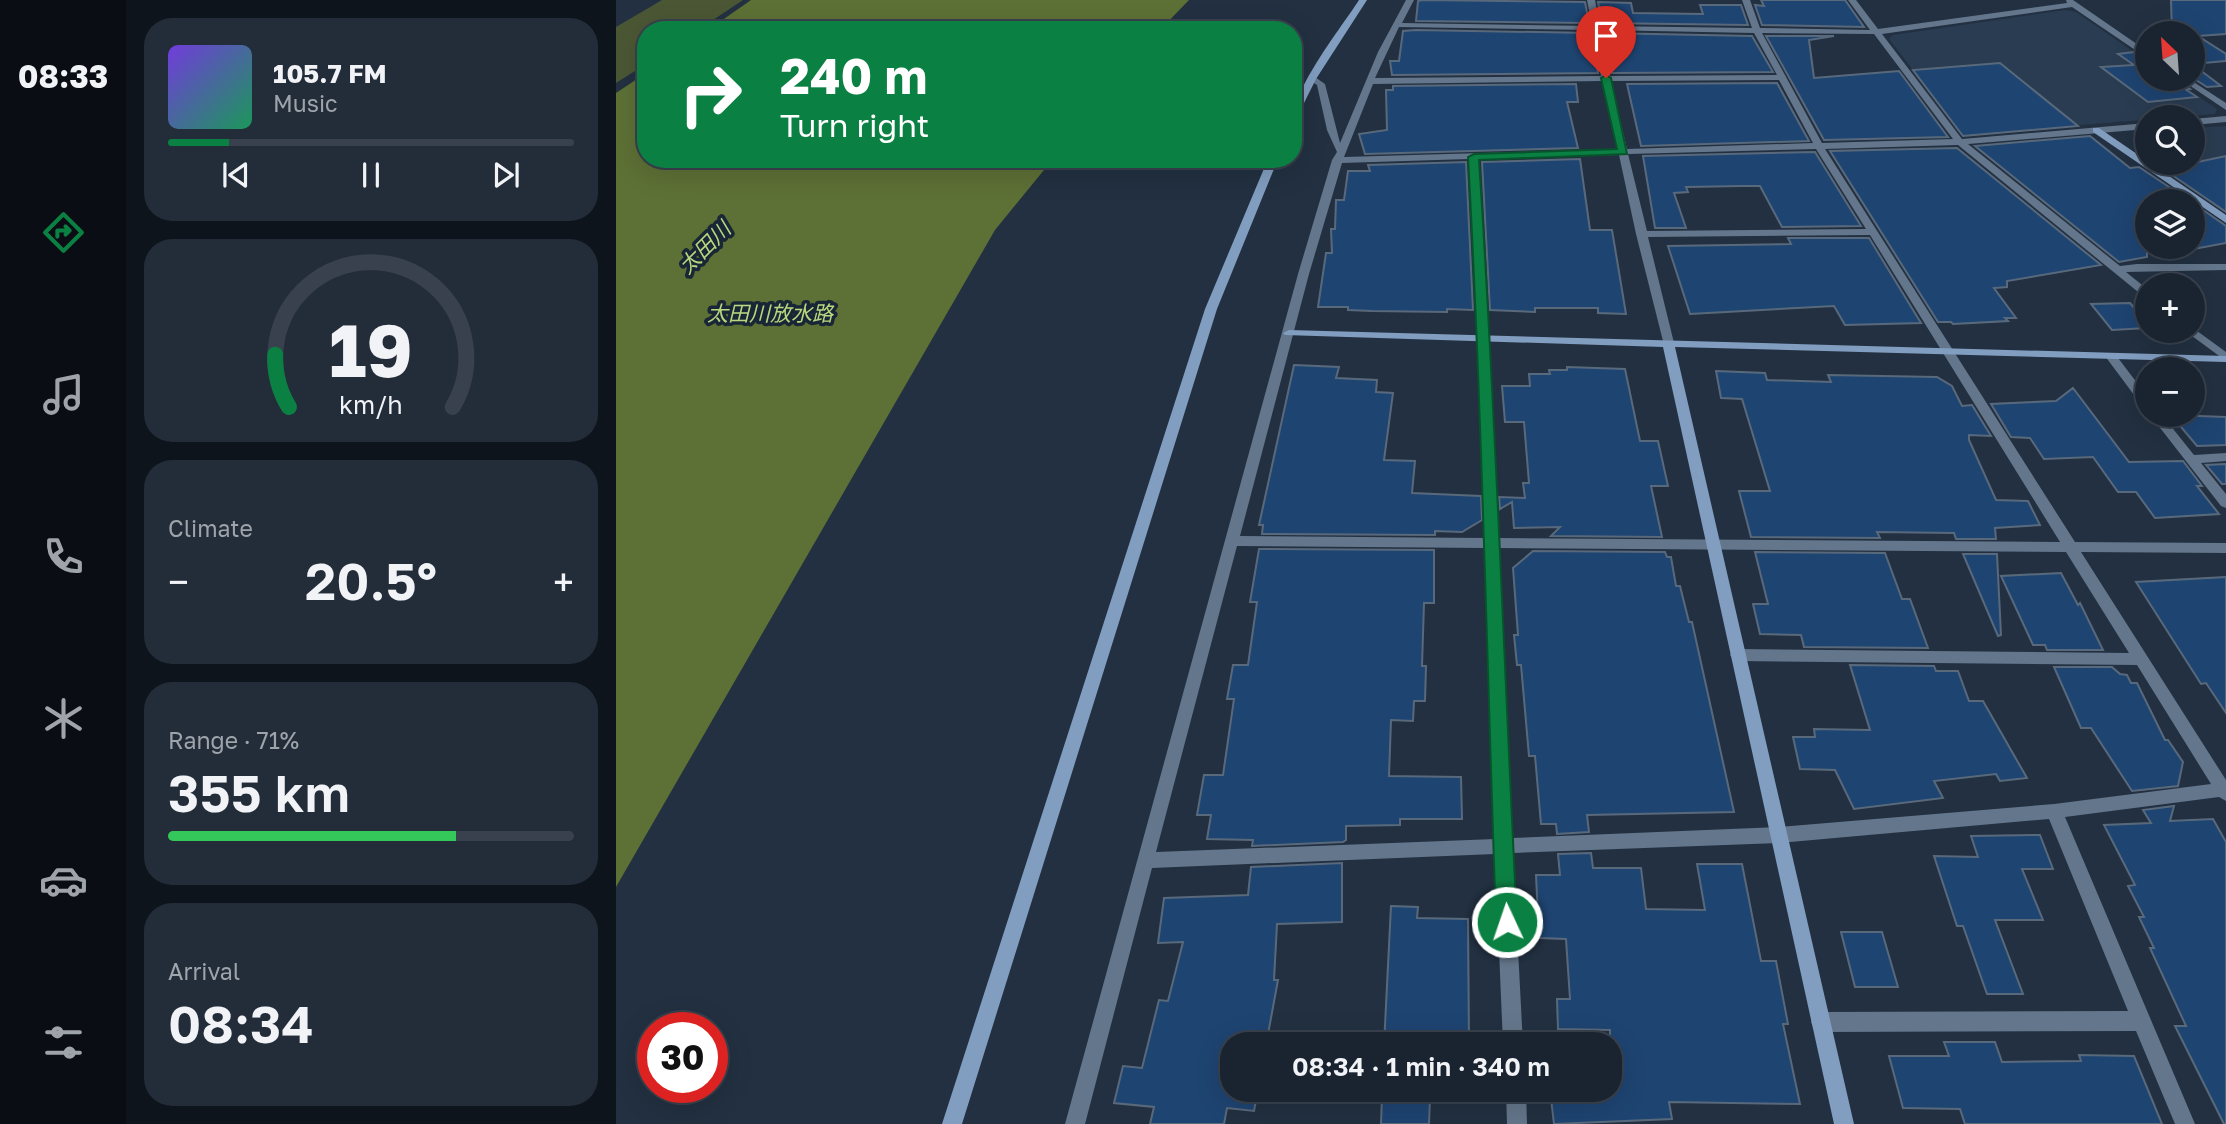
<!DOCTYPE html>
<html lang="en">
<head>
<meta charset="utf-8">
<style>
	:root { --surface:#1a2431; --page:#232c39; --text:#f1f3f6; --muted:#9fa4ab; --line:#38414d; --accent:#0b8043 }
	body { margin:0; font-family:"Golos Text","Noto Sans JP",sans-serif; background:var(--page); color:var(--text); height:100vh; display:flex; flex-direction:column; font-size:26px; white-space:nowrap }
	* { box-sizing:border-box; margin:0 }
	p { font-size:23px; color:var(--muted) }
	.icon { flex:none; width:38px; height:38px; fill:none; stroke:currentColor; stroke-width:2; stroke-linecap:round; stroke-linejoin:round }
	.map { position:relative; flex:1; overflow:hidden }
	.drawer { display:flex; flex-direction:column; gap:18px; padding:18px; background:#0e141b; width:490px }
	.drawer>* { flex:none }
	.guide { position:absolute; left:21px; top:21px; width:665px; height:147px; border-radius:28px; box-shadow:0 7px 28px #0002,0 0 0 2px var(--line); background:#0b8043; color:#fff; overflow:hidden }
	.needle { width:46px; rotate:335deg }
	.fabs { position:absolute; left:1519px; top:21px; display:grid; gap:14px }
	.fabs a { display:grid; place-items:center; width:70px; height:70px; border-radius:50%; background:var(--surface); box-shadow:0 7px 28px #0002,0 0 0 2px var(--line); font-size:35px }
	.speed { position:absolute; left:21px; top:1012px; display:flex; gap:14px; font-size:35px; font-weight:700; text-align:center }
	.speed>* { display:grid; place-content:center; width:91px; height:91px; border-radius:50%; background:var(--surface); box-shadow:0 7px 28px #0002,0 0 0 2px var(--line); line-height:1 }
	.speed .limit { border:10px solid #d22; background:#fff; color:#111 }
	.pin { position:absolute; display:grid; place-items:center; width:60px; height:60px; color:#fff; margin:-72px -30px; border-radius:50% 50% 50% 0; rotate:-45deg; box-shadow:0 0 7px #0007 }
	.pin .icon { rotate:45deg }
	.me { position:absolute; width:77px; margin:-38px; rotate:357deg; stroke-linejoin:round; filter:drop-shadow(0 0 5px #0008) }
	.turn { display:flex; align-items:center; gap:24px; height:147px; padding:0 28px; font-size:32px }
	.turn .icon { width:91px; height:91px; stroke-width:2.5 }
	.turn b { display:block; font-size:49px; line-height:60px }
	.big { font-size:52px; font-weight:600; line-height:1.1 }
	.drawer .card { flex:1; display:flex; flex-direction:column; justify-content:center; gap:10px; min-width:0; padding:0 24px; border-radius:28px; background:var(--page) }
	.drawer .dial { align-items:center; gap:0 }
	.dial svg { height:182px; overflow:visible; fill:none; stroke:var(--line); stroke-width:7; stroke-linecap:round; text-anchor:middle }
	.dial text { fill:var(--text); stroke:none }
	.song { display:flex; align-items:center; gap:21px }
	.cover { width:84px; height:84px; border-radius:10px; background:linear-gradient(135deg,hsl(260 70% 55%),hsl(150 70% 35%)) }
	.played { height:7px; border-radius:4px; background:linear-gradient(90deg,var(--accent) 15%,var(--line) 15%) }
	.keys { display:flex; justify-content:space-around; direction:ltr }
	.heat { display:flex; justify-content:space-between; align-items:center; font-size:38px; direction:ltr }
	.charge { height:10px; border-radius:5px; background:linear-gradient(90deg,#34c759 71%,var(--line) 0) }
	.trip { position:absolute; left:604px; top:1032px; width:402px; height:70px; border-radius:28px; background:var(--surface); box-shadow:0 7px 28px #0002,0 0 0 2px var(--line); font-weight:600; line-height:70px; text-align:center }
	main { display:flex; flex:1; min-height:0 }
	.menu { display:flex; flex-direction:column; width:126px; justify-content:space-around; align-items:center; background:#0a0e14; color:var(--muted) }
	.menu .icon { width:49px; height:49px }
	.menu .selected { color:var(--accent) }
	.menu b { font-size:32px; color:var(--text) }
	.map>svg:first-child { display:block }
	.built { fill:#2a3c51 }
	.green { fill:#4b5734 }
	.water { fill:#5d7035 }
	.building { fill:#1e4471; stroke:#59697c; stroke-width:2 }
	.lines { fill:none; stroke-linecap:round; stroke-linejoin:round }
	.street { fill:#64768b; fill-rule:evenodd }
	.secondary { fill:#819dbf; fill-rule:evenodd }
	.route { fill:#0b8043; stroke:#07532c; stroke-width:2 }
	.labels { text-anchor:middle; stroke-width:7; stroke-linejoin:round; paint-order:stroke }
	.far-water-label { font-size:21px; font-style:italic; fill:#b9d77f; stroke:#192636 }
</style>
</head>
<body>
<main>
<nav class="menu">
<b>08:33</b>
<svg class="icon selected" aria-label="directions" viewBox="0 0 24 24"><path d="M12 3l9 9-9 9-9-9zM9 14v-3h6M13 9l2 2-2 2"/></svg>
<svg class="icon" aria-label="music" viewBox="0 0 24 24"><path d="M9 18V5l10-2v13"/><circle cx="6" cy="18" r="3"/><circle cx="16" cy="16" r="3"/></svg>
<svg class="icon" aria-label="phone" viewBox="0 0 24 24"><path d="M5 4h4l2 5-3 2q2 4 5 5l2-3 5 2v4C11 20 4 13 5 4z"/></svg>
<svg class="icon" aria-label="climate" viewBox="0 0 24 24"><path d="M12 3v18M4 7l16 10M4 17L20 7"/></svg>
<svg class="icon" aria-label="car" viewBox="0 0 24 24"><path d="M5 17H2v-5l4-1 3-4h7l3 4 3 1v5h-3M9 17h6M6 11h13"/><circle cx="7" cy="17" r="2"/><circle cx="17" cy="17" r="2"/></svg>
<svg class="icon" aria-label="filters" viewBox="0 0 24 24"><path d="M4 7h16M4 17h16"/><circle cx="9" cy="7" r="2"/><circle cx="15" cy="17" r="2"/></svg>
</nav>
<section class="drawer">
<div class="card">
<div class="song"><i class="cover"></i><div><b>105.7 FM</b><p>Music</p></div></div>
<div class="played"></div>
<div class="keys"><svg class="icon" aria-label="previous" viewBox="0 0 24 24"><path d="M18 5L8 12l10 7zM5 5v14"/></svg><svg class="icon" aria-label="pause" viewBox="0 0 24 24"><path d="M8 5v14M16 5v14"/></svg><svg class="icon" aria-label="next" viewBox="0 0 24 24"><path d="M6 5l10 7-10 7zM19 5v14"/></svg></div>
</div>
<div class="card dial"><svg viewBox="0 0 100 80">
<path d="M14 69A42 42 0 1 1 86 69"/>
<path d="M14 69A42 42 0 0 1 8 46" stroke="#0b8043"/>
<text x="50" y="56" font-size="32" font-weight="700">19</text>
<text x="50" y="72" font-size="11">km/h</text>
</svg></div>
<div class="card"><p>Climate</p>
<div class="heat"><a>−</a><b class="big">20.5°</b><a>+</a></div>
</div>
<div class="card"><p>Range · 71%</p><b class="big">355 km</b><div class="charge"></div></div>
<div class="card"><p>Arrival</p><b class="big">08:34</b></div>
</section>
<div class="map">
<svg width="1610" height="1124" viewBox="0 0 1610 1124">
	<rect width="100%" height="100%" fill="#223041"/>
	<path class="built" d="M 1449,10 L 1460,12 L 1531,61 L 1531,79 L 1557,79 L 1601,109 L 1599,114 L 1356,134 L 1344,131 L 1273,39 L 1277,35 Z
		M 1610,126 L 1610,208 L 1543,163 L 1577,163 L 1577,128 Z"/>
	<path class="green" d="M 46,0 L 127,0 L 82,30 L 30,30 L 30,64 L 0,83 L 0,27 Z"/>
	<path class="water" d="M 135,0 L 573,0 L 544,30 L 92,30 Z
		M 30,73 L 30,159 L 437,159 L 379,230 L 0,887 L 0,93 Z"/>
	<path class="building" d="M 807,0 L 969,2 L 973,23 L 800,21 L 802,1 Z
		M 1145,0 L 1229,0 L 1248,27 L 1146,25 L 1139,5 L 1148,6 Z
		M 1555,0 L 1610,0 L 1610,34 L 1582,36 L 1610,54 L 1610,61 L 1577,64 L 1577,33 L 1556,33 Z
		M 982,2 L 1015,3 L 1017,13 L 1087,14 L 1084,5 L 1125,5 L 1132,25 L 986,23 Z
		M 800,30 L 975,33 L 982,73 L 776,75 L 774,61 L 783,61 L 787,31 Z
		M 988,33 L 1136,36 L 1157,72 L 996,73 Z
		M 1150,36 L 1218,36 L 1193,40 L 1198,78 L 1283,71 L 1332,137 L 1208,140 Z
		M 1518,52 L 1531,59 L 1531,79 L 1562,79 L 1574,89 L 1569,89 L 1581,97 L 1532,102 L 1485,67 L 1518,65 L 1502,54 Z
		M 1384,63 L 1462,126 L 1347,136 L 1297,70 Z
		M 1577,65 L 1592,76 L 1605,86 L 1591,87 L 1577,78 Z
		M 1161,83 L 1193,141 L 1025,146 L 1011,84 Z
		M 960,84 L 962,102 L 951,102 L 962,148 L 749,154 L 743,134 L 771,130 L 770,90 L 777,90 L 777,86 Z
		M 1474,136 L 1514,168 L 1523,167 L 1574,201 L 1531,201 L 1531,257 L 1503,262 L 1359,146 Z
		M 1341,148 L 1485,265 L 1391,281 L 1391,287 L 1378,288 L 1400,318 L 1389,318 L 1392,321 L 1337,324 L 1335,322 L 1322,322 L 1214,151 Z
		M 1199,152 L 1245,226 L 1166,227 L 1144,186 L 1126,186 L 1070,187 L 1072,192 L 1058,193 L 1070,228 L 1039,228 L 1027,156 Z
		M 1610,156 L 1610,212 L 1540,164 L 1577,163 Z
		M 964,159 L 974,230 L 996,230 L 1010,314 L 982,313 L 982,308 L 919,308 L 919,312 L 874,310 L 866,162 Z
		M 850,162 L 857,310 L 831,309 L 831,312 L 756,311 L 732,310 L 732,307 L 702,307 L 710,253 L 716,253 L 715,229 L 719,229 L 720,200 L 728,200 L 732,171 L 754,171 L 752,165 Z
		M 1577,203 L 1610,226 L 1610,243 L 1540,256 L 1532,247 L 1577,247 Z
		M 1172,238 L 1253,238 L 1305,323 L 1229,325 L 1218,306 L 1074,314 L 1052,246 L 1175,244 Z
		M 1514,303 L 1531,323 L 1531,328 L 1496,330 L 1475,304 Z
		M 678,365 L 723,367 L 720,378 L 761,380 L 760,392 L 777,393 L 768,460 L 799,461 L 796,493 L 865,496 L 866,520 L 846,532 L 819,531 L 819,535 L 646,534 L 647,525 L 643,525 Z
		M 951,367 L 1009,369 L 1024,441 L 1042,441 L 1052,486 L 1035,486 L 1046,537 L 935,536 L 944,527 L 898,528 L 896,502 L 884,509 L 883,497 L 909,498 L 907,483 L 913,483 L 908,422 L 889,422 L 886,386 L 914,386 L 913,374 L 934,374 L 933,370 L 951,370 Z
		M 1100,371 L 1149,373 L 1151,380 L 1215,382 L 1212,375 L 1321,377 L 1336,386 L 1346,406 L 1356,405 L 1375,436 L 1353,435 L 1353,440 L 1380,500 L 1412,501 L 1424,525 L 1379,528 L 1380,539 L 1340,539 L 1338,533 L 1261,532 L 1264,538 L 1135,537 L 1123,491 L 1154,491 L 1126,399 L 1105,398 Z
		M 1457,388 L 1513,462 L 1567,461 L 1586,486 L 1581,486 L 1603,514 L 1539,518 L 1520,492 L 1502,492 L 1477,457 L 1428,459 L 1414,438 L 1395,437 L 1375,404 L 1440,401 Z
		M 1555,415 L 1610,417 L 1610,445 L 1581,446 Z
		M 1610,464 L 1610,484 L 1606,484 L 1590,465 Z
		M 643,549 L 818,550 L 818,603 L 808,603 L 806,666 L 810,666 L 809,701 L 798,701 L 797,721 L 775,720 L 773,776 L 845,777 L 846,819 L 784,819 L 784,825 L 730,826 L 730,840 L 727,842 L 636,846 L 637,840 L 591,839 L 595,815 L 581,815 L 588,775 L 607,775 L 618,699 L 611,699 L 617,665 L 632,665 L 641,602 L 634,602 Z
		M 917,551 L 1049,552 L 1051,557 L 1055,557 L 1060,586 L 1064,586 L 1073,622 L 1076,622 L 1118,812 L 971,815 L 973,832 L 941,834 L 940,824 L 925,824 L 919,756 L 913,756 L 905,665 L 901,665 L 898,635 L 902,635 L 897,568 Z
		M 1139,552 L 1269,553 L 1286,599 L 1294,599 L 1312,648 L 1188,647 L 1185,635 L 1144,634 L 1137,604 L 1152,604 Z
		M 1347,554 L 1381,554 L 1385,635 L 1382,636 Z
		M 1445,573 L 1462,605 L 1464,603 L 1487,650 L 1431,650 L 1429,645 L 1417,645 L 1385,576 Z
		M 1610,577 L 1610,713 L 1590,683 L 1585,684 L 1520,582 Z
		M 1234,665 L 1318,666 L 1320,671 L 1342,671 L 1353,701 L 1367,701 L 1411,778 L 1384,781 L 1380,774 L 1318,781 L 1327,798 L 1238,809 L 1219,770 L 1184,769 L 1177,737 L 1199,737 L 1198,729 L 1254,730 Z
		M 1438,667 L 1496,667 L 1504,674 L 1511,675 L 1515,683 L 1521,683 L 1549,740 L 1552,740 L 1567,762 L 1562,786 L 1516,791 L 1475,728 L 1465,728 Z
		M 1558,806 L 1554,821 L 1597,819 L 1610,842 L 1610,1124 L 1608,1124 L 1559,1026 L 1570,1026 L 1534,948 L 1538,948 L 1523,917 L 1528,917 L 1512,886 L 1519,885 L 1488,825 L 1535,823 L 1527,810 Z
		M 1424,835 L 1437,869 L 1406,869 L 1427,920 L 1379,920 L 1407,994 L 1371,994 L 1347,926 L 1341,926 L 1318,856 L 1362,857 L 1355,836 Z
		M 975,853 L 977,868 L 1025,868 L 1030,909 L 1089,910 L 1081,864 L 1126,864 L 1145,961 L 1160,961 L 1172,1024 L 1167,1024 L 1184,1104 L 1053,1102 L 1056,1119 L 938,1124 L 934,1090 L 994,1090 L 994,1030 L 942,1029 L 941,999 L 954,999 L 950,939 L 923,938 L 920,875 L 944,875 L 942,854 Z
		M 726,863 L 726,922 L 661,924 L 658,980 L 662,980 L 650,1045 L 616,1045 L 616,1090 L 642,1090 L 638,1111 L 611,1108 L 608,1124 L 534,1124 L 538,1107 L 498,1103 L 507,1066 L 526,1068 L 543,1000 L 552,1001 L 567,942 L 542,943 L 548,898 L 632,895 L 635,867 Z
		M 775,906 L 802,907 L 801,918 L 852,919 L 853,1045 L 768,1045 Z
		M 1225,932 L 1266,932 L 1282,987 L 1239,987 Z
		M 1328,1042 L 1379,1042 L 1386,1062 L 1465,1061 L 1463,1055 L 1518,1056 L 1546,1124 L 1349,1124 L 1344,1109 L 1287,1108 L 1273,1056 L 1333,1056 Z
		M 766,1096 L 814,1098 L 813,1124 L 765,1124 Z"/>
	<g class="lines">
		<path class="street" d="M 790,0 L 798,0 L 786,23 L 976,26 L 971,0 L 979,0 L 984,26 L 1136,28 L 1126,0 L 1134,0 L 1144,28 L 1254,30 L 1232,0 L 1240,0 L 1262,29 L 1451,3 L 1450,0 L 1457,0 L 1531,51 L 1531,56 L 1528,56 L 1456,7 L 1266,34 L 1346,139 L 1531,123 L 1531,129 L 1352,144 L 1504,266 L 1521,264 L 1610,264 L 1610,270 L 1510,272 L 1531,289 L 1531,297 L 1527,296 L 1342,145 L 1209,149 L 1459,542 L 1610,543 L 1610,553 L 1465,552 L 1610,780 L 1610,801 L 1603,797 L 1449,817 L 1579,1124 L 1559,1124 L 1520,1031 L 1205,1032 L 1198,1029 L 1195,1022 L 1198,1015 L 1205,1012 L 1512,1011 L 1433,819 L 1163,843 L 897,853 L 907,1045 L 887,1045 L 879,854 L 536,868 L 469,1124 L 449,1124 L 682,274 L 716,160 L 721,152 L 711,130 L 701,85 L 692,79 L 699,77 L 709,84 L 724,143 L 762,52 ZM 783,27 L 977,30 L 985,76 L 759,78 ZM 985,30 L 1138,33 L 1161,75 L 994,76 ZM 1146,33 L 1258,34 L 1337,139 L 1206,143 ZM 1163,80 L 1197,143 L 1011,149 L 995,81 ZM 987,81 L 1002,149 L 728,157 L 757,84 ZM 1200,149 L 1250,229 L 1031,231 L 1012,154 ZM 1003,155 L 1020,234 L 1048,345 L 1052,346 L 1058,343 L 1032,237 L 1254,235 L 1444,542 L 883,538 L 863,159 ZM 853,159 L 869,538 L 624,536 L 693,274 L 726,163 ZM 621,546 L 869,548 L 879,839 L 540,852 ZM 883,548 L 1450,552 L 1513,653 L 1122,649 L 1117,651 L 1114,655 L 1117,659 L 1122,661 L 1521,665 L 1595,784 L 1438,804 L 1163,827 L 896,838 Z
			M 1564,79 L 1573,79 L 1610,103 L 1610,110 Z
			M 1610,116 L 1610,122 L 1577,125 L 1577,119 Z
			M 1577,328 L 1610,352 L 1610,361 L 1572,333 L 1571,331 L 1577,331 Z
			M 1495,353 L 1499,354 L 1531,396 L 1531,408 L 1527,407 L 1489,356 Z
			M 1534,415 L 1546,415 L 1578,455 L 1610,453 L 1610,461 L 1585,463 L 1610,494 L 1610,508 L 1605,506 Z
			M 890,1090 L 910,1090 L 911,1124 L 891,1124 Z"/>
		<path class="secondary" d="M 743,0 L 751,0 L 700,79 L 681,117 L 677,120 C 677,88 725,28 743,0 Z
			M 1477,128 L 1483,128 L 1610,215 L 1610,223 L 1477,132 Z
			M 652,159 L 662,159 L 601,309 L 346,1124 L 326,1124 L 589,309 Z
			M 673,330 L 1610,356 L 1610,362 L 1059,347 L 1238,1124 L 1218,1124 L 1047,347 L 669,335 L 667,333 Z"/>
	</g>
	<path class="route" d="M 990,75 L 995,78 L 1011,154 L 863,160 C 880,414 888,668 901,922 L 898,929 L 891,931 L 883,929 L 880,922 C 871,667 866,412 852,157 L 858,154 L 1001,149 L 985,78 Z"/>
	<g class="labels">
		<g class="far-water-label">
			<text transform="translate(89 248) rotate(-45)" y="7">太田川</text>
			<text x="154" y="321">太田川放水路</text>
		</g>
	</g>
</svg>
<div class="fabs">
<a><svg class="needle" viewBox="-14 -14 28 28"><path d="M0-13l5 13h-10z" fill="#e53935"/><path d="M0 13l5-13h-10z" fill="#9fa4ab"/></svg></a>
<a><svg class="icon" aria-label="search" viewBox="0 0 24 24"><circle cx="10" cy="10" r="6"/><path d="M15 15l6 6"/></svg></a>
<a><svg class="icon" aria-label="layers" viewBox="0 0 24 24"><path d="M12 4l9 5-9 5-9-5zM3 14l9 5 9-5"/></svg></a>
<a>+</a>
<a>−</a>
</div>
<div class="speed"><div class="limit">30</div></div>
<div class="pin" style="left:990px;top:78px;background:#d93025"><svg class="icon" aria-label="arrive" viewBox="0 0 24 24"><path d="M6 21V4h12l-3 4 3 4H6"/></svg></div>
<svg class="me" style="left:891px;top:922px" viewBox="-20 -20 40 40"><circle r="17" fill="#0b8043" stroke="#fff" stroke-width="3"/><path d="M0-11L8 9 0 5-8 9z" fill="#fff"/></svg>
<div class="trip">08:34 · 1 min · 340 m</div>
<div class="guide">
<div class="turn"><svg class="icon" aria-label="right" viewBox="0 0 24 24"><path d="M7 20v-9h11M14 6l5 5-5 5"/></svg><div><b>240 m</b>Turn right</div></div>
</div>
</div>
</main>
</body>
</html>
